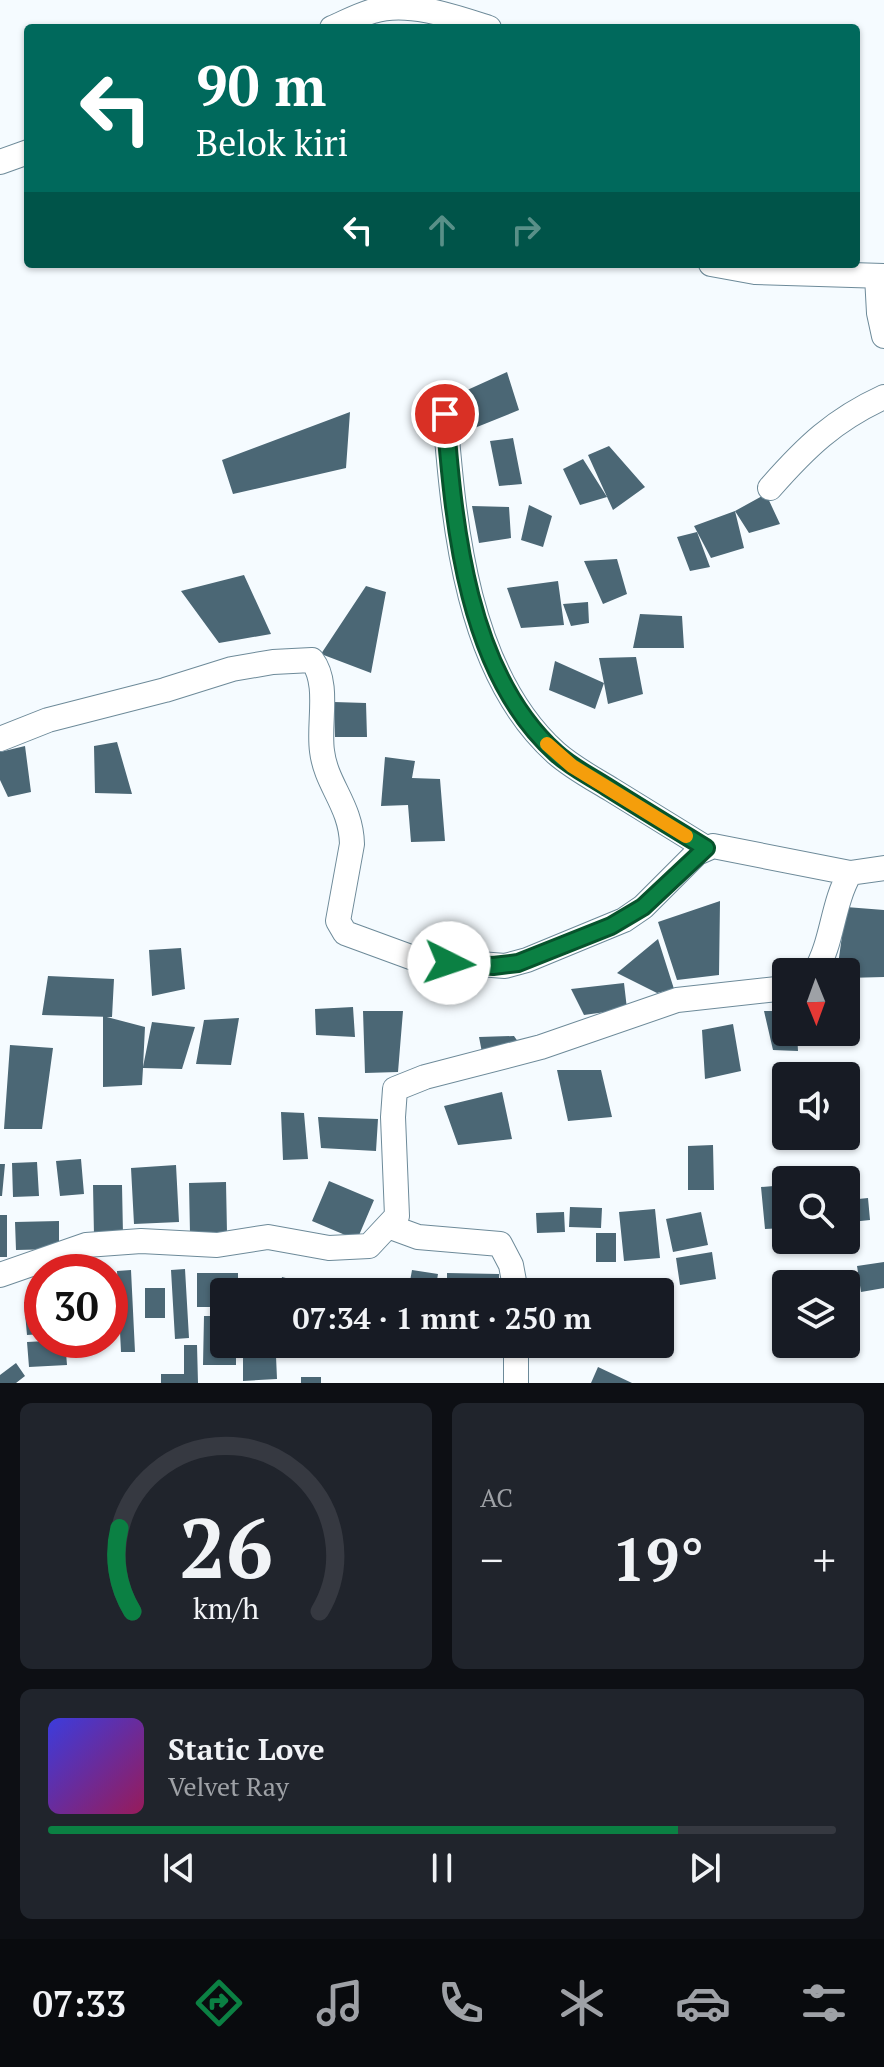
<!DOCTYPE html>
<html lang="id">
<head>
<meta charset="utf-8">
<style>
	:root { --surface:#171b24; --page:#20242c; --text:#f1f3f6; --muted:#9ea1a6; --line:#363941; --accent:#0b8043 }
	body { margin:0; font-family:"PT Serif",serif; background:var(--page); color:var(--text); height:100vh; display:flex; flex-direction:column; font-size:30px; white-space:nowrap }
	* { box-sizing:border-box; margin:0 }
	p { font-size:26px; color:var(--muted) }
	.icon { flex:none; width:44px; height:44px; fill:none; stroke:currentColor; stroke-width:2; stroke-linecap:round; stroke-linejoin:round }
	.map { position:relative; height:1383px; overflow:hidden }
	.drawer { display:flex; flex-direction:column; gap:20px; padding:20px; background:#0d0f14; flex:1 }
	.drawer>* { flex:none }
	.hud { position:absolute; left:24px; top:24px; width:836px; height:244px; border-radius:8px; box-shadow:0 2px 6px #0004; background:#00695c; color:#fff; overflow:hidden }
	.needle { width:52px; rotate:179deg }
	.buttons { position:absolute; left:772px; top:958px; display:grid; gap:16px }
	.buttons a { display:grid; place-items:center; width:88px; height:88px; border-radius:8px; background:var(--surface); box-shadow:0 2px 6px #0004; font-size:40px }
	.speed { position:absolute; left:24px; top:1254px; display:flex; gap:16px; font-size:40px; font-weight:700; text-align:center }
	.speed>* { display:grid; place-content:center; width:104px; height:104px; border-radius:50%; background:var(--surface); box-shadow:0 2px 6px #0004; line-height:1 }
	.speed .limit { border:12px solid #d22; background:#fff; color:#111 }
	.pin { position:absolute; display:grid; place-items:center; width:68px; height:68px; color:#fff; margin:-34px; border:4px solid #fff; border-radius:50%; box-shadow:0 2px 8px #0007 }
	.me { position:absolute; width:88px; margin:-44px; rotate:94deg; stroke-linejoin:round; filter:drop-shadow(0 0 6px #0008) }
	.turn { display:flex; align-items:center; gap:28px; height:168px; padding:0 40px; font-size:36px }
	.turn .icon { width:104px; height:104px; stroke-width:2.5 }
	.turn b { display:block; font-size:56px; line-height:68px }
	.lanes { display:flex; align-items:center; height:76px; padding:0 40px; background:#0003; justify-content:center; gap:40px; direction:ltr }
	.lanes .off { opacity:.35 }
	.big { font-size:60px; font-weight:800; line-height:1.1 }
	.drawer .card { flex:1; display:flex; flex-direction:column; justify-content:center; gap:12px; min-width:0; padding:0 28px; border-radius:12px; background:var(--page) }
	.drawer .dial { align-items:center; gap:0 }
	.dial svg { height:208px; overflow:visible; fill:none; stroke:var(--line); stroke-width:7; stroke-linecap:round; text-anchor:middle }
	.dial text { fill:var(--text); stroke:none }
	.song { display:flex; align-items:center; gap:24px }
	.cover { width:96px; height:96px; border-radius:12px; background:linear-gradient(135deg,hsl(240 70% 55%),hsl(330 70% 35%)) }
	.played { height:8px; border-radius:4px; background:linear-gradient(90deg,var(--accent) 80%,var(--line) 80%) }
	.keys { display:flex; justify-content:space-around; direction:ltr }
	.heat { display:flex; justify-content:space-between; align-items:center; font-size:44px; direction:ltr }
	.drawer .tiles { flex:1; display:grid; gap:20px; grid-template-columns:1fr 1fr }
	.card:last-child { grid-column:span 2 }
	.trip { position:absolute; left:210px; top:1278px; width:464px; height:80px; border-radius:8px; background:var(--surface); box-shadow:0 2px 6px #0004; font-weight:800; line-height:80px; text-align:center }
	.dock { display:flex; height:128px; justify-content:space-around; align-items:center; background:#090b0e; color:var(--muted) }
	.dock .icon { width:56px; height:56px }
	.dock .active { color:var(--accent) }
	.dock b { font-size:36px; color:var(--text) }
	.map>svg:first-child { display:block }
	.building { fill:#4b6775 }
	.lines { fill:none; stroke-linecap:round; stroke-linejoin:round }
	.minor-casing { stroke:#6d8a99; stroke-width:26 }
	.minor { stroke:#fff; stroke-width:24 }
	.route-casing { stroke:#07532c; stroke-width:20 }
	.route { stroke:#0b8043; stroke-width:14 }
	.slow { stroke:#f59e0b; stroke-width:14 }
</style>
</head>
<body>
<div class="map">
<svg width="884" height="1383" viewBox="0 0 884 1383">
	<rect width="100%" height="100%" fill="#f5fbff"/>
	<path class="building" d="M 507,372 L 519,410 L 472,429 L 454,396 Z
		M 350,412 L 346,468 L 233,494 L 222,460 Z
		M 513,438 L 522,484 L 499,486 L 490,441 Z
		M 609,446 L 645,487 L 613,510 L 588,455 Z
		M 583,459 L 607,497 L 580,505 L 563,469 Z
		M 766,494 L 780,524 L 749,533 L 735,511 Z
		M 529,505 L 552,516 L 543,547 L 521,540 Z
		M 472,506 L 509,507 L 511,538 L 479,543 Z
		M 735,511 L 744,548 L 711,558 L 694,526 Z
		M 697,532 L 710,567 L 690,571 L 677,537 Z
		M 617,559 L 627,594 L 603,604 L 584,561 Z
		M 244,575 L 271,634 L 219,643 L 181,591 Z
		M 558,581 L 564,625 L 521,628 L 507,588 Z
		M 366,586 L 386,592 L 371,673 L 321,654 Z
		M 588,602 L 589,623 L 571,626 L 563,604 Z
		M 640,614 L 682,616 L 684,648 L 633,648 Z
		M 636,657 L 643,694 L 608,704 L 604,683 L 595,709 L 549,690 L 555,661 L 604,683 L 599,658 Z
		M 334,702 L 366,703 L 367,737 L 335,737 Z
		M 117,742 L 132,794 L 95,793 L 94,746 Z
		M 25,746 L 31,792 L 8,797 L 0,780 L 0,752 Z
		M 385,757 L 415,761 L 412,778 L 440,779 L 445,841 L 411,842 L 408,805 L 381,806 Z
		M 720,901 L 719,975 L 677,980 L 658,922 Z
		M 846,907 L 884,910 L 884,977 L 846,978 L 846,972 L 837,972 Z
		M 658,939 L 674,989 L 657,993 L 617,973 Z
		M 181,948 L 185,989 L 152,996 L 149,950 Z
		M 48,976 L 114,979 L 112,1017 L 42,1015 Z
		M 624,983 L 627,1009 L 584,1015 L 571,989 Z
		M 353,1007 L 355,1037 L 316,1035 L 315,1009 Z
		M 363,1011 L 403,1011 L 398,1072 L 365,1073 Z
		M 764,1011 L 786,1011 L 786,1032 L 797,1032 L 798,1051 L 773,1050 Z
		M 103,1016 L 145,1027 L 143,1067 L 152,1022 L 195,1027 L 182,1069 L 143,1068 L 142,1085 L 103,1087 Z
		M 239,1018 L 231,1065 L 196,1064 L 204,1020 Z
		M 733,1024 L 741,1071 L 705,1079 L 702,1030 Z
		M 514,1036 L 530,1059 L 485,1068 L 479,1037 Z
		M 10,1045 L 53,1048 L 42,1129 L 4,1129 Z
		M 557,1070 L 601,1070 L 612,1117 L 568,1121 Z
		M 502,1092 L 512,1139 L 458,1145 L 444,1106 Z
		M 281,1112 L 304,1113 L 308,1159 L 283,1160 Z
		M 318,1117 L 378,1119 L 376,1151 L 321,1148 Z
		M 713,1145 L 714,1190 L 688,1190 L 688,1146 Z
		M 81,1159 L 84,1194 L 60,1196 L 56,1161 Z
		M 37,1162 L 39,1196 L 13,1197 L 12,1163 Z
		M 0,1164 L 5,1164 L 2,1196 L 0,1196 Z
		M 176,1165 L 179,1222 L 134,1224 L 131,1168 Z
		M 814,1174 L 848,1176 L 847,1180 L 813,1180 Z
		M 329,1181 L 374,1200 L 357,1240 L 312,1221 Z
		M 226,1182 L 227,1233 L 190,1234 L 189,1183 Z
		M 93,1185 L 122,1185 L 123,1235 L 94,1236 Z
		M 786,1185 L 786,1228 L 765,1229 L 761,1187 Z
		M 868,1198 L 870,1220 L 851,1222 L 849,1200 Z
		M 570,1207 L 602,1208 L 601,1228 L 569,1227 Z
		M 655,1209 L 660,1258 L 624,1261 L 619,1212 Z
		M 564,1212 L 565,1232 L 537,1233 L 536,1213 Z
		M 701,1212 L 708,1245 L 673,1252 L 666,1219 Z
		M 0,1215 L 7,1215 L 7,1257 L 0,1257 Z
		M 59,1221 L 59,1249 L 16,1250 L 15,1222 Z
		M 596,1233 L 616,1233 L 616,1262 L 596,1262 Z
		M 712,1252 L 716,1279 L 680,1285 L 676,1258 Z
		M 884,1262 L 884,1288 L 861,1292 L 857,1266 Z
		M 185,1269 L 189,1338 L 175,1339 L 171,1270 Z
		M 131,1270 L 135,1352 L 121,1352 L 117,1271 Z
		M 412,1270 L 438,1274 L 435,1292 L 408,1292 Z
		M 197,1273 L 238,1273 L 238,1292 L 224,1292 L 224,1307 L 197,1307 Z
		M 447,1273 L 499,1274 L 499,1292 L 447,1292 Z
		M 282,1277 L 297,1281 L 295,1292 L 279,1292 Z
		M 649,1280 L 649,1292 L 569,1292 L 569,1283 Z
		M 245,1286 L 273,1287 L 273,1292 L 244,1292 Z
		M 145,1288 L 165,1288 L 165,1318 L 145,1318 Z
		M 110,1300 L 115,1300 L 117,1336 L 110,1336 Z
		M 42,1301 L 42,1334 L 27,1335 L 24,1302 Z
		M 204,1316 L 224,1316 L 224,1344 L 236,1344 L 236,1365 L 203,1365 Z
		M 65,1340 L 67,1365 L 29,1367 L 27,1342 Z
		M 184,1345 L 197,1345 L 198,1383 L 161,1383 L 161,1374 L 184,1374 Z
		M 276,1356 L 277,1379 L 243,1381 L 243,1357 Z
		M 16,1363 L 25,1376 L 16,1383 L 0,1383 L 0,1375 Z
		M 598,1367 L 632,1383 L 591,1383 Z
		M 301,1377 L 321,1377 L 321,1383 L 301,1383 Z"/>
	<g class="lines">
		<defs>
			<path id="minor" d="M 332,28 C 346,22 359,15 373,11 C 408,0 455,17 489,28
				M 0,162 L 28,152
				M 711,264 L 755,272 L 884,276
				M 877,276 L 879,313 L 884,336
				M 445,414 C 454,527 467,673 556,753 C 573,768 594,779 612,790 C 644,810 675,829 706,848
				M 770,488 C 806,447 834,420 884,397
				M 0,739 L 48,720 L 165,690 L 232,669 L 273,662 L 312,660 C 330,684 318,723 322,751 C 326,785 351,805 352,844 L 338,921 L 345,933 L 416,959 L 505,966 L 527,960 L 624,920 L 643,907 L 697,853 L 713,846 L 850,873
				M 815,972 C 833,942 832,904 850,873 L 884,868
				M 388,1226 L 418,1237 L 500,1244 L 511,1265 L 516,1292
				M 0,1275 L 86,1245 L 141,1241 L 217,1245 L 268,1237 L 329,1248 L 369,1246 L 397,1216 L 393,1117 L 395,1089 L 425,1077 L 541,1047 L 677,1000 L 786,988
				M 516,1344 L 516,1383"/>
		</defs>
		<use href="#minor" class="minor-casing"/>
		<use href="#minor" class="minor"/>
	</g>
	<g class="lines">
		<defs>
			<path id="route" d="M 445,414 C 454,527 467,673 556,753 C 571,767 590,776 607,787 C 640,808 673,828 706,848 L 643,907 L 611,926 L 518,963 L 493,966 L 449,963"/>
		</defs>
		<use href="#route" class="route-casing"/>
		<use href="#route" class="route"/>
		<path class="slow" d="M 547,744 L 572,766 L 686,836"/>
	</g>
</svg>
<div class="buttons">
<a><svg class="needle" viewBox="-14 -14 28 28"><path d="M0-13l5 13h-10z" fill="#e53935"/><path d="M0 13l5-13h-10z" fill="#9ea1a6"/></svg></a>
<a><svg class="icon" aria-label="sound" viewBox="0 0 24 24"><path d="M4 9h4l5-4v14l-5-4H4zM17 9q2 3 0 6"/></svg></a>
<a><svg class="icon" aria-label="search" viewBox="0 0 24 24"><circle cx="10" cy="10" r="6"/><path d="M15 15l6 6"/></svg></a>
<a><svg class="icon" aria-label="layers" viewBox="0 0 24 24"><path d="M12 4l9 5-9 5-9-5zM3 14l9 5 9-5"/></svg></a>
</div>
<div class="speed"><div class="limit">30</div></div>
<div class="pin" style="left:445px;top:414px;background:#d93025"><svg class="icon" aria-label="arrive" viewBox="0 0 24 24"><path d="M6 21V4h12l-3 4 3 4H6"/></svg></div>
<svg class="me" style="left:449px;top:963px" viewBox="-20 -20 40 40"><circle r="19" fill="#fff"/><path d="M0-13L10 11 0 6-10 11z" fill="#0b8043"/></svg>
<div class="trip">07:34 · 1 mnt · 250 m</div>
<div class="hud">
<div class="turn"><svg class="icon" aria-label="left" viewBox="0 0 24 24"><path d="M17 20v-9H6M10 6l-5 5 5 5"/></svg><div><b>90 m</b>Belok kiri</div></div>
<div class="lanes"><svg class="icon" aria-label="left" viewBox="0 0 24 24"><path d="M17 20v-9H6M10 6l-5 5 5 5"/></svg><svg class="icon off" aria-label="ahead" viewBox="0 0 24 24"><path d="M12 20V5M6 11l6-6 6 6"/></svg><svg class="icon off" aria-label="right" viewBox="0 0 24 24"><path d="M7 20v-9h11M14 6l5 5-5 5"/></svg></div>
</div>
</div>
<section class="drawer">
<div class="tiles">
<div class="card dial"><svg viewBox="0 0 100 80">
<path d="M14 69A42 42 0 1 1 86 69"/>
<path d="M14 69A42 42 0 0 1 9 37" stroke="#0b8043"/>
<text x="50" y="56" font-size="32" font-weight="700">26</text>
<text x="50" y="72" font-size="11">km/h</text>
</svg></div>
<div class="card"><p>AC</p>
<div class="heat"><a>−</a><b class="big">19°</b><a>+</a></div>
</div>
<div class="card">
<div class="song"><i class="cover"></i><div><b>Static Love</b><p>Velvet Ray</p></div></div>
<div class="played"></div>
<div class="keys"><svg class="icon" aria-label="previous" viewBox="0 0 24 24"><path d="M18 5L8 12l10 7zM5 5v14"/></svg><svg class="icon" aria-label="pause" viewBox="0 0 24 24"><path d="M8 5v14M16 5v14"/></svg><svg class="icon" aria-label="next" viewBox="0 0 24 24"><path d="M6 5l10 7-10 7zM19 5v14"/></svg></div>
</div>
</div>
</section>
<nav class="dock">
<b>07:33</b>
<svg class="icon active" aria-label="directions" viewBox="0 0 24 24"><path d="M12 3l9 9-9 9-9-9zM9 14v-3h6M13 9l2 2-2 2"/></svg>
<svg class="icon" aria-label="music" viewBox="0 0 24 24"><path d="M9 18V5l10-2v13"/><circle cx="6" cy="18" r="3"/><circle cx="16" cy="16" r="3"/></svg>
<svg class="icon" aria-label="phone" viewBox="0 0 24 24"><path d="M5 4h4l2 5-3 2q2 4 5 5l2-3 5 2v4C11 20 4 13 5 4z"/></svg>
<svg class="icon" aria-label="climate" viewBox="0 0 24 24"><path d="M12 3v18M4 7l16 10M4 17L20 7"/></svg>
<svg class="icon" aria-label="car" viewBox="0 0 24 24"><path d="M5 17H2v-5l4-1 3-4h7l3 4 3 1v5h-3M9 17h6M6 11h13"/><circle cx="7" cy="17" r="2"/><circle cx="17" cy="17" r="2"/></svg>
<svg class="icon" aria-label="filters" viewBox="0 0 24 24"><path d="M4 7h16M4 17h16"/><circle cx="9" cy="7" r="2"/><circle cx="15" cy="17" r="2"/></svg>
</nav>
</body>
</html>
